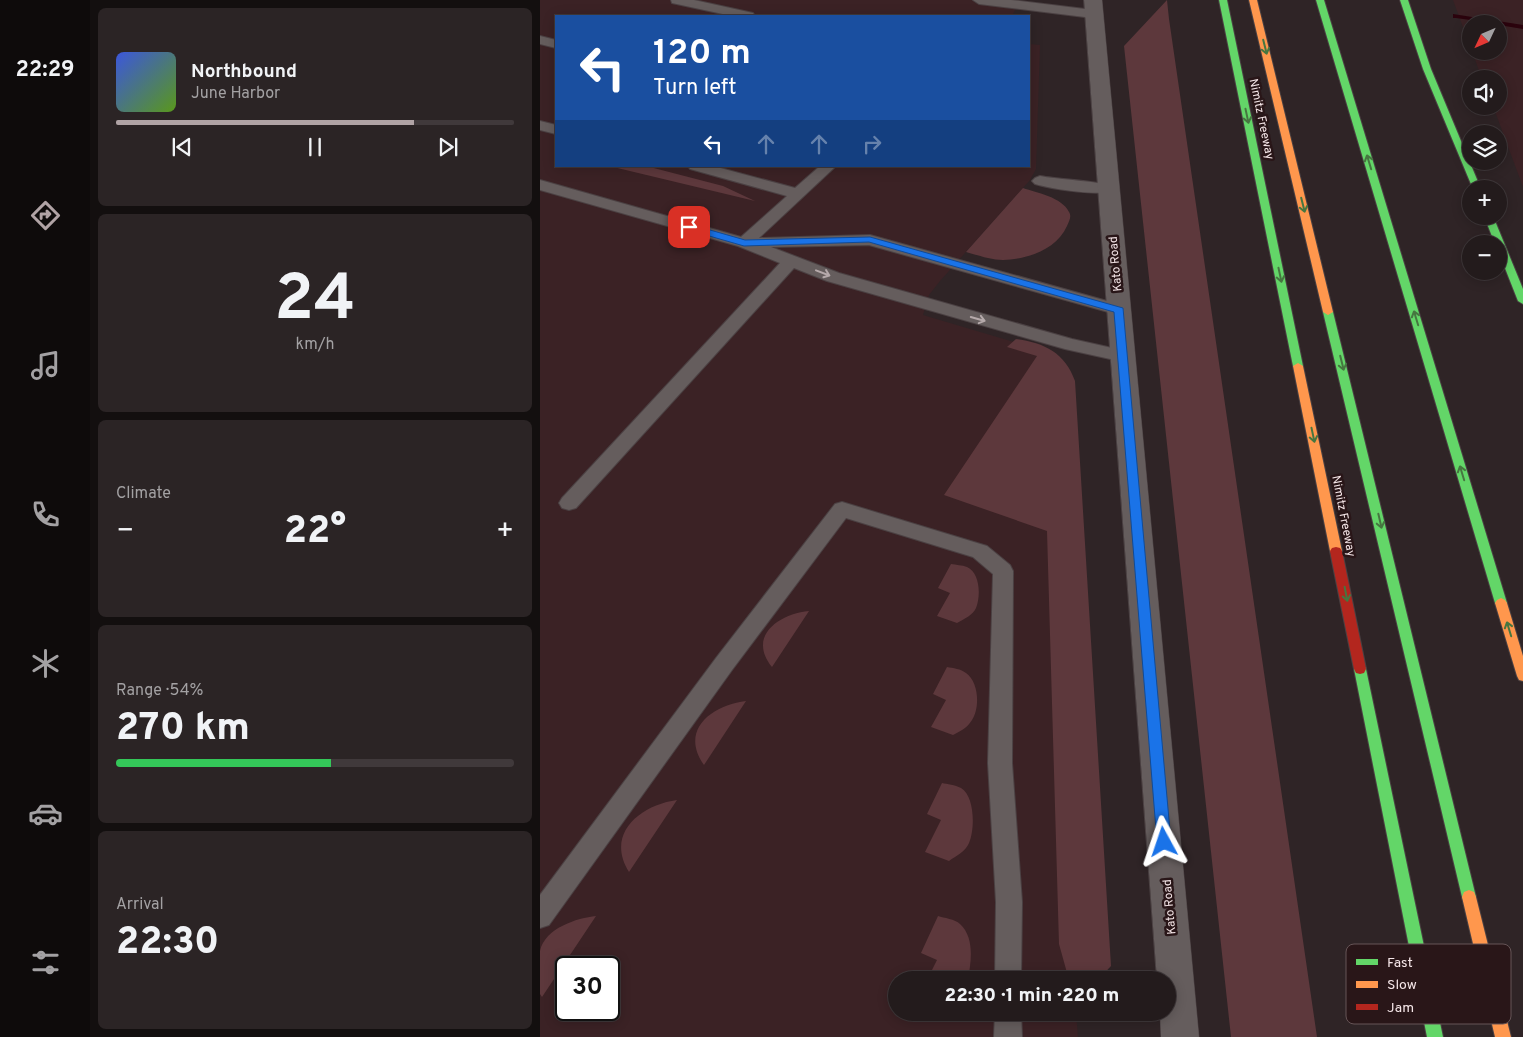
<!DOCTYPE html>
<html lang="en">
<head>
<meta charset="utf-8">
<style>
	:root { --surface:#231b1c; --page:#2b2425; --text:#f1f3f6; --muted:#a3a1a3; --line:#40393b; --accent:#b0a3a5 }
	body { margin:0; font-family:Overpass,sans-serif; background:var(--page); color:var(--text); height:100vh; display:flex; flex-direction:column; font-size:19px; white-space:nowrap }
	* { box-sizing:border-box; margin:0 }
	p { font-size:16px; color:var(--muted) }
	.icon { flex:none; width:28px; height:28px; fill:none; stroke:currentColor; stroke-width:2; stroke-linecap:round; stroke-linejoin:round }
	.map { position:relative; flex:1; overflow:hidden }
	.details { display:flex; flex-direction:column; gap:8px; padding:8px; background:#130f0f; width:450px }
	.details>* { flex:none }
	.banner { position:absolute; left:15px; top:15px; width:475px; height:152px; border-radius:0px; box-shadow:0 2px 12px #0003,0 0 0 1px var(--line); background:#1a4fa0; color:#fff; overflow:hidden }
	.needle { width:32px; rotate:226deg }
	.buttons { position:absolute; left:922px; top:15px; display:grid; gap:10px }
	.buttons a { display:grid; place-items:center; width:45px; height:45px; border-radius:50%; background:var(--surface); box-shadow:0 2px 12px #0003,0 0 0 1px var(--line); font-size:25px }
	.speed { position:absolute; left:15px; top:956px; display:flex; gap:10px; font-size:25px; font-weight:700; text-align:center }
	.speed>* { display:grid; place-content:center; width:65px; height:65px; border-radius:50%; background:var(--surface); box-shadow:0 2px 12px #0003,0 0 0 1px var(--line); line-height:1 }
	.speed .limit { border:2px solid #111; border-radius:8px; background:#fff; color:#111 }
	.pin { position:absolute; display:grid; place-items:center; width:42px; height:42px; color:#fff; margin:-21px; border-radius:10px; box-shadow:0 2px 8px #0006 }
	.me { position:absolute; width:55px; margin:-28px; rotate:355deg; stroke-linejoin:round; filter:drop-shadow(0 0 4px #0008) }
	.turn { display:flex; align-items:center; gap:18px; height:105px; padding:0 15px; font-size:22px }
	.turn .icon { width:65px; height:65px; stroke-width:2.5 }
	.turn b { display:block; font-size:35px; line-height:42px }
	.lanes { display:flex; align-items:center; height:48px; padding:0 15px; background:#0003; justify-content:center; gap:25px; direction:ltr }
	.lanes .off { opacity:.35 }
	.big { font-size:38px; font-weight:800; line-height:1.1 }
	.details .tile { flex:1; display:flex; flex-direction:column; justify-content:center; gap:8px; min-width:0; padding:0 18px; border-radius:8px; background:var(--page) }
	.details .dial { align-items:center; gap:0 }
	.dial b { font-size:65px; line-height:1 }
	.song { display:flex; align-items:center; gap:15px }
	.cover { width:60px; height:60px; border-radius:8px; background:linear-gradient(135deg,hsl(230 70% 55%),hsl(90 70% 35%)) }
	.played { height:5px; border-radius:2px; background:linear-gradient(90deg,var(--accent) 75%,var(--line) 75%) }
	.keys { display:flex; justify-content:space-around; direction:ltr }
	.heat { display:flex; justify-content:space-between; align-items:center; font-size:28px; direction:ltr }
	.charge { height:8px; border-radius:4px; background:linear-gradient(90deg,#34c759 54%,var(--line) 0) }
	.trip { position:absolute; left:348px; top:971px; width:288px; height:50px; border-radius:25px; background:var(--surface); box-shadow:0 2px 12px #0003,0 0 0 1px var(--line); font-weight:800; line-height:50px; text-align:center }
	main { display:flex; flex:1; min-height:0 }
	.tab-bar { display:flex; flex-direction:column; width:90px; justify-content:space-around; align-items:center; background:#0e0b0b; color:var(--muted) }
	.tab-bar .icon { width:35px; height:35px }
	.tab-bar .selected { color:var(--accent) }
	.tab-bar b { font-size:22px; color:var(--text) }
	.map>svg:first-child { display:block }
	.built { fill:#3b2225; fill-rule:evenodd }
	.green { fill:#5d383c }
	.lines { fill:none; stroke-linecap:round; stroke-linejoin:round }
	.stream { fill:#2b030d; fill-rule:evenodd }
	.lane-casing { stroke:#4b4143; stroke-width:2 }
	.street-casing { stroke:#4b4143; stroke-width:1 }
	.fast-casing { stroke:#4b4143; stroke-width:2 }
	.slow-casing { stroke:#4b4143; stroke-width:2 }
	.jam-casing { stroke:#4b4143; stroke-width:2 }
	.lane { fill:#655d5d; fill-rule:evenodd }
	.street { fill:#655d5d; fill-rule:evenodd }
	.fast { fill:#63d668; fill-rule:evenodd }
	.slow { fill:#ff974d; fill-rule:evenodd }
	.jam { fill:#b3261e; fill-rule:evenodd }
	.oneway { stroke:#467640 }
	.oneway2 { stroke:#b5a9aa }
	.route { fill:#1a73e8; stroke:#114b97 }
	.labels { text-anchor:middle; stroke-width:5; stroke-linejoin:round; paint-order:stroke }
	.street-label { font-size:12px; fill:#f6e7e9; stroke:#291618 }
	.key { fill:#291618; stroke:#665557; stroke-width:1 }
	.key-label { font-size:14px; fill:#f6e7e9 }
</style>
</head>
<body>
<main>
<nav class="tab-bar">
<b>22:29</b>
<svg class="icon selected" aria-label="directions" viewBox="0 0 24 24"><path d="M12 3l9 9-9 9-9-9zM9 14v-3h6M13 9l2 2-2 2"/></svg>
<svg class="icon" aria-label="music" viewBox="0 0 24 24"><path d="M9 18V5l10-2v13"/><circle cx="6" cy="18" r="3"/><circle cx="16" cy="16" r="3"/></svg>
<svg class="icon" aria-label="phone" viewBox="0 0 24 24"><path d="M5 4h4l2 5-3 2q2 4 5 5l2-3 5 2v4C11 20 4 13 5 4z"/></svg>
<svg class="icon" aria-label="climate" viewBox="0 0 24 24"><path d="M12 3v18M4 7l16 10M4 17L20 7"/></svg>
<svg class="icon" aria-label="car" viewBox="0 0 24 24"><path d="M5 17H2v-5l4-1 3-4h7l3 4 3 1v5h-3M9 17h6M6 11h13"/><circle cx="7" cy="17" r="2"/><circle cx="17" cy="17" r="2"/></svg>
<svg class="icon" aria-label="filters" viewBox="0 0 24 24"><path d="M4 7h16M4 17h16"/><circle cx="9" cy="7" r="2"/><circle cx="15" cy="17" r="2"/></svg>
</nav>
<section class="details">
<div class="tile">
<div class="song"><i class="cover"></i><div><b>Northbound</b><p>June Harbor</p></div></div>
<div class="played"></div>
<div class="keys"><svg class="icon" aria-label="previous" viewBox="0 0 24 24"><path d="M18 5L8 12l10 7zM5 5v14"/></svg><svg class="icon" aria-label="pause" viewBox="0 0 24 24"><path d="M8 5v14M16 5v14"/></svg><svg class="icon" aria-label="next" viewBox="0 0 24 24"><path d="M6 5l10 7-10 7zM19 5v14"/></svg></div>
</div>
<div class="tile dial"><b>24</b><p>km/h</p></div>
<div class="tile"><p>Climate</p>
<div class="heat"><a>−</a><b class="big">22°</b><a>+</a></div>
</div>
<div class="tile"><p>Range · 54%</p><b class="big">270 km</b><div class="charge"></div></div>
<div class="tile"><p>Arrival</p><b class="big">22:30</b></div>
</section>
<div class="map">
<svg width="983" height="1037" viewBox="0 0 983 1037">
	<rect width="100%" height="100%" fill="#2f2426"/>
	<path class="built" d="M 0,0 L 480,0 L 472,16 L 16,16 L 16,166 L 489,166 L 489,44 L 500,45 L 496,169 L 490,180 L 400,281 L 389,295 L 383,315 L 504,351 L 535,980 L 356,980 L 356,1012 L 536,1013 L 538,1037 L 0,1037 ZM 26,968 L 69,968 L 69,1010 L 26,1010 Z
		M 913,0 L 983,0 L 983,187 L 953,106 L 959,106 L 959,79 L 942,79 L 932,51 L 959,51 L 959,24 L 931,24 L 931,49 Z"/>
	<path class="green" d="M 627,0 L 629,19 L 777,1037 L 691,1037 L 584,46 Z
		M 69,166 L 106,166 L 183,186 L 215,201 Z
		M 483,188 C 497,193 522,197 529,212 C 532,217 529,221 527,226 C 516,250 488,259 463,260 C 451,260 437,255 426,252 Z
		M 476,339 C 505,343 525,353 535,381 L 571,966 L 558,980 L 529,980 L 519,944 L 507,531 L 404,495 L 497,356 L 467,347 Z
		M 411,564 C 416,565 422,565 427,567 C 440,573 441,595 436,608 C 433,615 424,619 417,623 L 397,616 L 410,593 L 398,588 Z
		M 269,611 L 232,667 C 207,636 239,614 269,611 Z
		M 407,667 C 413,668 421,669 426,673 C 439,682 440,708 432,720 C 427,728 421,731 413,735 L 391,727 L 406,700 L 393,694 Z
		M 206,701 L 164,765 C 139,730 172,705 206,701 Z
		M 402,783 C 407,784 415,785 421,788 C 435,796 435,830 429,843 C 426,851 416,856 409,861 L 385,852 L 401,820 L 387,814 Z
		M 137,800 L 89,872 C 65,834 100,805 137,800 Z
		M 56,916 L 2,997 L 0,994 C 0,981 0,964 0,951 C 5,928 37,918 56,916 Z
		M 398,916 C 404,918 415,919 420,924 C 435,938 431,961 428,980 L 387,980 L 397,960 L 381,953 Z"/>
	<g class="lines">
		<path class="stream" d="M 913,14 L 983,25 L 983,29 L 959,25 L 959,24 L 916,18 L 913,18 Z"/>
		<defs>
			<path id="lane" d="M 131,0 L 154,0 L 213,13 L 215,16 L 192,16 L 132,3 Z
				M 433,0 L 471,0 L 553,10 L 560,14 L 553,18 L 439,4 Z
				M 0,36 L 16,40 L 16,48 L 0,44 Z
				M 0,121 L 16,125 L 16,134 L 0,130 Z
				M 148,166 L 173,166 L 255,188 L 280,166 L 296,166 L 219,238 L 330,235 L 585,306 L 588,310 L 585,314 L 579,315 L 329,245 L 231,247 L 299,273 L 532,339 L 590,352 L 593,356 L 590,360 L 584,362 L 525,349 L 287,281 L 254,268 L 36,508 L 29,510 L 22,508 L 19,503 L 22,498 L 240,263 L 198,246 L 0,190 L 0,180 L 201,237 L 247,196 L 150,169 Z
				M 500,176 C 513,179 571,182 576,188 C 568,199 508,188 495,184 L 492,181 L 495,178 Z
				M 302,502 L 447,546 L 470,565 L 473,571 L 472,763 L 482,902 L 481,980 L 455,980 L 456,902 L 448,763 L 453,574 L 433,557 L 306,518 L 192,670 L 9,925 L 0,928 L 0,895 L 176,658 L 295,504 Z
				M 455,1012 L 481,1012 L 482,1037 L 454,1037 Z"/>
			<path id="street" d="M 544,0 L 562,0 L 659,1037 L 621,1037 L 620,1012 L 626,1012 L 626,980 L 617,980 Z"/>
			<path id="fast" d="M 679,0 L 687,0 L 763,366 L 758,369 L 753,366 Z
				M 776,0 L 784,0 L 967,603 L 965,606 L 957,606 L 955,603 Z
				M 860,0 L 868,0 L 891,69 L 941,189 L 933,189 L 883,69 Z
				M 944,216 L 953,216 L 983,289 L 983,304 L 978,301 L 959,253 L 959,244 L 955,244 Z
				M 788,309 L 793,312 L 936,897 L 934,902 L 929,904 L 924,902 L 922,897 L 783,312 Z
				M 820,664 L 824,665 L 826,669 L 903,1037 L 887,1037 L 814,669 L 816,665 Z"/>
			<path id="slow" d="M 709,0 L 717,0 L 793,312 L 788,315 L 783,312 Z
				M 758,363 L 763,366 L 802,551 L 800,554 L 792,554 L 790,551 L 753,366 Z
				M 961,598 L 965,600 L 967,603 L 983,656 L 983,681 L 979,680 L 977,676 L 955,603 L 957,600 Z
				M 929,890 L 934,892 L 936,897 L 971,1037 L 955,1037 L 922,897 L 924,892 Z"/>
			<path id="jam" d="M 796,547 L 800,548 L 802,551 L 826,669 L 824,673 L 820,674 L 816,673 L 814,669 L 790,551 L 792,548 Z"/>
		</defs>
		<use href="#lane" class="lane-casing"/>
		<use href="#street" class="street-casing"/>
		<use href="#fast" class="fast-casing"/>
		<use href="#slow" class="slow-casing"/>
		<use href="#jam" class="jam-casing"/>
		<use href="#lane" class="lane"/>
		<use href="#street" class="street"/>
		<use href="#fast" class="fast"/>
		<use href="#slow" class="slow"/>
		<use href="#jam" class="jam"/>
	</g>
	<defs><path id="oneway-shaft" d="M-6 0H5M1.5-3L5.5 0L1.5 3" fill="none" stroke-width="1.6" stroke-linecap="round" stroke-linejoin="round" transform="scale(1.25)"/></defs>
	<g class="oneway">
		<use href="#oneway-shaft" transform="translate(725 47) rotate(76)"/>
		<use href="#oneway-shaft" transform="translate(707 116) rotate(78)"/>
		<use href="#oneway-shaft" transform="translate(829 162) rotate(-107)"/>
		<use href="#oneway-shaft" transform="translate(763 205) rotate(76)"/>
		<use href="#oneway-shaft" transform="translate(740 275) rotate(78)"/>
		<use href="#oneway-shaft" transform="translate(876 318) rotate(-107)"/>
		<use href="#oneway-shaft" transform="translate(802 363) rotate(76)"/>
		<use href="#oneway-shaft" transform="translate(773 435) rotate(78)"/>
		<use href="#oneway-shaft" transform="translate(922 473) rotate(-107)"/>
		<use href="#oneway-shaft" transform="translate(840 521) rotate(77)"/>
		<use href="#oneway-shaft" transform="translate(806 594) rotate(79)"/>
		<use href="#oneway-shaft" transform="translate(969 629) rotate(-107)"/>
	</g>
	<g class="oneway2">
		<use href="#oneway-shaft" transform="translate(283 273) rotate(21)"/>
		<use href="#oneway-shaft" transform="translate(438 319) rotate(16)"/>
	</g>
	<path class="route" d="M 149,224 L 205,240 L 330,237 L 583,308 L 631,842 L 629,847 L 624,849 L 619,847 L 617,842 L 574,312 L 329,242 L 204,246 L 145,229 L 145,225 Z"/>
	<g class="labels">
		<g class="street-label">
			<text transform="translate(722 119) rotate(78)" y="4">Nimitz Freeway</text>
			<text transform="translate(575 264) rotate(-95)" y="4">Kato Road</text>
			<text transform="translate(804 516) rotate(79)" y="4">Nimitz Freeway</text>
			<text transform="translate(629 907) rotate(-95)" y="4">Kato Road</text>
		</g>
	</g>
	<rect x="806" y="944" width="165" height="80" rx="8" class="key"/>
	<rect x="816" y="959" width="22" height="6" fill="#63d668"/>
	<rect x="816" y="981" width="22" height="7" fill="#ff974d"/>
	<rect x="816" y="1004" width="22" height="6" fill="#b3261e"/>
	<g class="key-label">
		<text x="847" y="967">Fast</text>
		<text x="847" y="989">Slow</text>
		<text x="847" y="1012">Jam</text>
	</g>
</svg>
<div class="buttons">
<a><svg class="needle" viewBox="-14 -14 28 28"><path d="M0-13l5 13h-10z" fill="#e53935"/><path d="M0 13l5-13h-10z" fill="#a3a1a3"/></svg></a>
<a><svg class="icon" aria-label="sound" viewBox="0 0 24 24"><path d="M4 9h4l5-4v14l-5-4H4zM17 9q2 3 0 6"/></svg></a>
<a><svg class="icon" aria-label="layers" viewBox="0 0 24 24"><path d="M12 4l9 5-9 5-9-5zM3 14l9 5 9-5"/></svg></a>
<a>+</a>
<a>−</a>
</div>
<div class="speed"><div class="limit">30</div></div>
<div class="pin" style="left:149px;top:227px;background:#d93025"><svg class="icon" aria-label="arrive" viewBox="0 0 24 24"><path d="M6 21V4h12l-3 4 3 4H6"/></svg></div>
<svg class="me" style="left:624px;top:842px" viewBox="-20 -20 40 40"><path d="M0-17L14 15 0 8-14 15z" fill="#1a73e8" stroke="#fff" stroke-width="4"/></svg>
<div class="trip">22:30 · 1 min · 220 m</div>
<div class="banner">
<div class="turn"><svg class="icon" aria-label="left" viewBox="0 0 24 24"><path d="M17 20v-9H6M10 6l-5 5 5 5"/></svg><div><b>120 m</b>Turn left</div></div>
<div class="lanes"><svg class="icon" aria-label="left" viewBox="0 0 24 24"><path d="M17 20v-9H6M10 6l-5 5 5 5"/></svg><svg class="icon off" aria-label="ahead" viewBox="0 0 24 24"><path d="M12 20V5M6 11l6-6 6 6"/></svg><svg class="icon off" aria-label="ahead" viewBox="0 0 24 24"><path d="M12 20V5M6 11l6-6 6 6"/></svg><svg class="icon off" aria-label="right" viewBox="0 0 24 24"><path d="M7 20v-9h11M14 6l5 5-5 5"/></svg></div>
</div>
</div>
</main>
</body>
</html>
